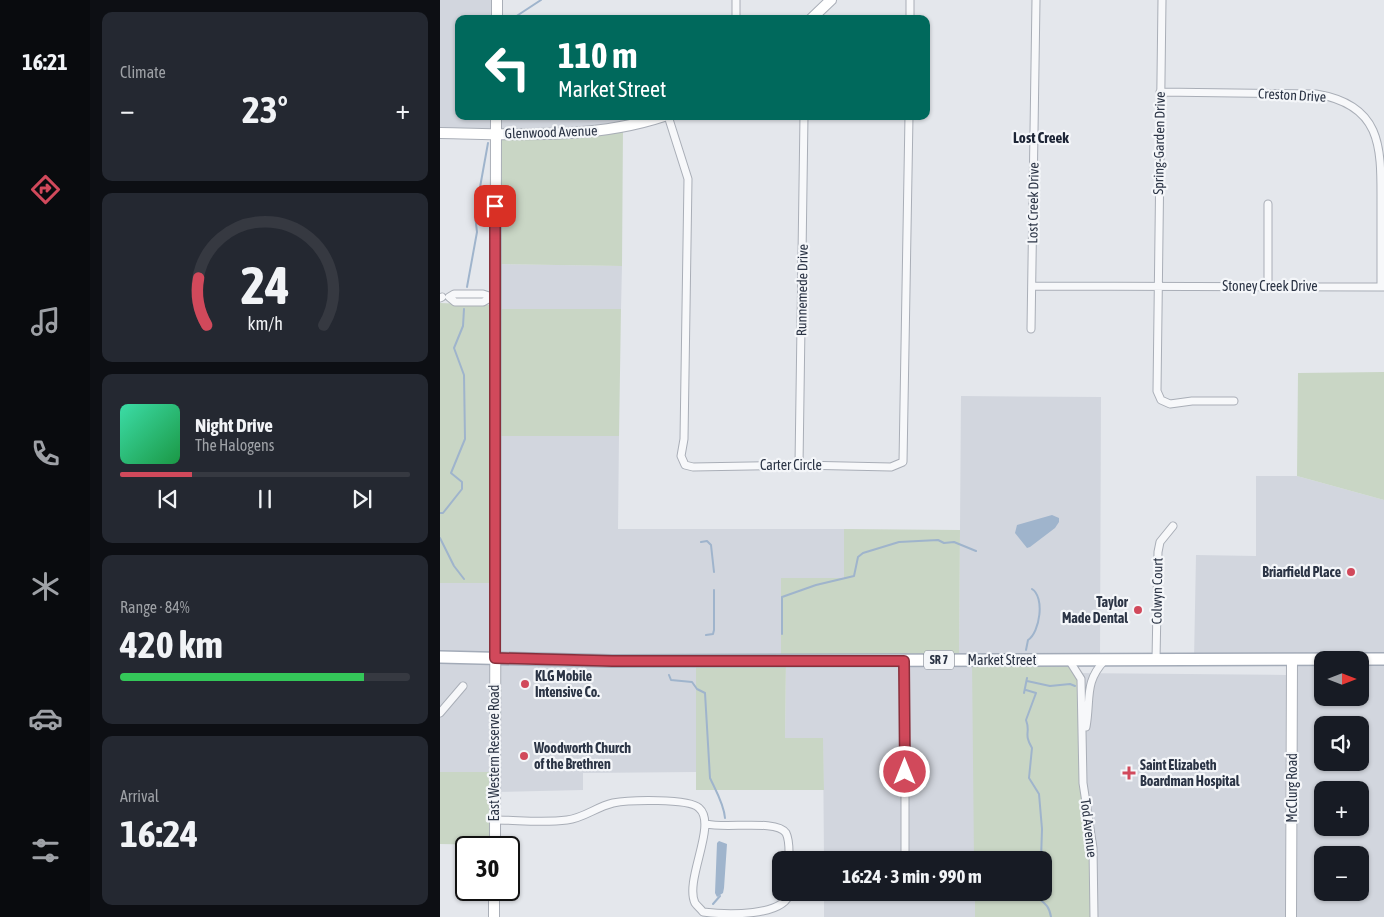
<!DOCTYPE html>
<html lang="en">
<head>
<meta charset="utf-8">
<style>
	:root { --surface:#171b24; --page:#242831; --text:#f1f3f6; --muted:#9ea1a6; --line:#363941; --accent:#d1495b }
	body { margin:0; font-family:"Asap Condensed",sans-serif; background:var(--page); color:var(--text); height:100vh; display:flex; flex-direction:column; font-size:19px; white-space:nowrap }
	* { box-sizing:border-box; margin:0 }
	p { font-size:16px; color:var(--muted) }
	.icon { flex:none; width:28px; height:28px; fill:none; stroke:currentColor; stroke-width:2; stroke-linecap:round; stroke-linejoin:round }
	.map { position:relative; flex:1; overflow:hidden }
	.drawer { display:flex; flex-direction:column; gap:12px; padding:12px; background:#0d0f14; width:350px }
	.drawer>* { flex:none }
	.guide { position:absolute; left:15px; top:15px; width:475px; height:105px; border-radius:10px; box-shadow:0 1px 4px #0004; background:#00695c; color:#fff; overflow:hidden }
	.needle { width:32px; rotate:90deg }
	.buttons { position:absolute; left:874px; top:651px; display:grid; gap:10px }
	.buttons a { display:grid; place-items:center; width:55px; height:55px; border-radius:10px; background:var(--surface); box-shadow:0 1px 4px #0004; font-size:25px }
	.speed { position:absolute; left:15px; top:836px; display:flex; gap:10px; font-size:25px; font-weight:700; text-align:center }
	.speed>* { display:grid; place-content:center; width:65px; height:65px; border-radius:50%; background:var(--surface); box-shadow:0 1px 4px #0004; line-height:1 }
	.speed .limit { border:2px solid #111; border-radius:8px; background:#fff; color:#111 }
	.pin { position:absolute; display:grid; place-items:center; width:42px; height:42px; color:#fff; margin:-21px; border-radius:10px; box-shadow:0 2px 8px #0006 }
	.me { position:absolute; width:55px; margin:-28px; rotate:0deg; stroke-linejoin:round; filter:drop-shadow(0 0 4px #0008) }
	.turn { display:flex; align-items:center; gap:18px; height:105px; padding:0 20px; font-size:22px }
	.turn .icon { width:65px; height:65px; stroke-width:2.5 }
	.turn b { display:block; font-size:35px; line-height:42px }
	.big { font-size:38px; font-weight:700; line-height:1.1 }
	.drawer .widget { flex:1; display:flex; flex-direction:column; justify-content:center; gap:8px; min-width:0; padding:0 18px; border-radius:10px; background:var(--page) }
	.drawer .dial { align-items:center; gap:0 }
	.dial svg { height:130px; overflow:visible; fill:none; stroke:var(--line); stroke-width:7; stroke-linecap:round; text-anchor:middle }
	.dial text { fill:var(--text); stroke:none }
	.song { display:flex; align-items:center; gap:15px }
	.cover { width:60px; height:60px; border-radius:8px; background:linear-gradient(135deg,hsl(160 70% 55%),hsl(140 70% 35%)) }
	.played { height:5px; border-radius:2px; background:linear-gradient(90deg,var(--accent) 25%,var(--line) 25%) }
	.keys { display:flex; justify-content:space-around; direction:ltr }
	.heat { display:flex; justify-content:space-between; align-items:center; font-size:28px; direction:ltr }
	.charge { height:8px; border-radius:4px; background:linear-gradient(90deg,#34c759 84%,var(--line) 0) }
	.trip { position:absolute; left:332px; top:851px; width:280px; height:50px; border-radius:10px; background:var(--surface); box-shadow:0 1px 4px #0004; font-weight:700; line-height:50px; text-align:center }
	main { display:flex; flex:1; min-height:0 }
	.dock { display:flex; flex-direction:column; width:90px; justify-content:space-around; align-items:center; background:#090b0e; color:var(--muted) }
	.dock .icon { width:35px; height:35px }
	.dock .active { color:var(--accent) }
	.dock b { font-size:22px; color:var(--text) }
	.map>svg:first-child { display:block }
	.built { fill:#d2d6de; fill-rule:evenodd }
	.green { fill:#c9d6c5 }
	.water { fill:#9fb4cc }
	.lines { fill:none; stroke-linecap:round; stroke-linejoin:round }
	.stream { stroke:#9fb4cc; stroke-width:2 }
	.street-casing { stroke:#a9aeb7; stroke-width:9 }
	.secondary-casing { stroke:#a9aeb7; stroke-width:12 }
	.primary-casing { stroke:#a3abb8; stroke-width:14 }
	.street { stroke:#f7f8fa; stroke-width:7 }
	.secondary { stroke:#fff; stroke-width:10 }
	.primary { stroke:#fff; stroke-width:11 }
	.route-casing { stroke:#882f3b; stroke-width:12 }
	.route { stroke:#d1495b; stroke-width:9 }
	.poi-dot { fill:#d1495b; stroke:#f4f6f9; stroke-width:2 }
	.labels { text-anchor:middle; stroke-width:4.5; stroke-linejoin:round; paint-order:stroke }
	.shield { fill:#f4f6f9; stroke:#676e7b; stroke-width:1 }
	.shield-label { font-size:12px; font-weight:bold; fill:#2b3445 }
	.street-label { font-size:14px; fill:#2b3445; stroke:#f4f6f9 }
	.poi-label { font-size:14px; font-weight:bold; fill:#2b3445; stroke:#f4f6f9; text-anchor:start }
	.neighbourhood-label { font-size:15px; font-weight:bold; fill:#1d2536; stroke:#f4f6f9 }
</style>
</head>
<body>
<main>
<nav class="dock">
<b>16:21</b>
<svg class="icon active" aria-label="directions" viewBox="0 0 24 24"><path d="M12 3l9 9-9 9-9-9zM9 14v-3h6M13 9l2 2-2 2"/></svg>
<svg class="icon" aria-label="music" viewBox="0 0 24 24"><path d="M9 18V5l10-2v13"/><circle cx="6" cy="18" r="3"/><circle cx="16" cy="16" r="3"/></svg>
<svg class="icon" aria-label="phone" viewBox="0 0 24 24"><path d="M5 4h4l2 5-3 2q2 4 5 5l2-3 5 2v4C11 20 4 13 5 4z"/></svg>
<svg class="icon" aria-label="climate" viewBox="0 0 24 24"><path d="M12 3v18M4 7l16 10M4 17L20 7"/></svg>
<svg class="icon" aria-label="car" viewBox="0 0 24 24"><path d="M5 17H2v-5l4-1 3-4h7l3 4 3 1v5h-3M9 17h6M6 11h13"/><circle cx="7" cy="17" r="2"/><circle cx="17" cy="17" r="2"/></svg>
<svg class="icon" aria-label="filters" viewBox="0 0 24 24"><path d="M4 7h16M4 17h16"/><circle cx="9" cy="7" r="2"/><circle cx="15" cy="17" r="2"/></svg>
</nav>
<section class="drawer">
<div class="widget"><p>Climate</p>
<div class="heat"><a>−</a><b class="big">23°</b><a>+</a></div>
</div>
<div class="widget dial"><svg viewBox="0 0 100 80">
<path d="M14 69A42 42 0 1 1 86 69"/>
<path d="M14 69A42 42 0 0 1 9 40" stroke="#d1495b"/>
<text x="50" y="56" font-size="32" font-weight="700">24</text>
<text x="50" y="72" font-size="11">km/h</text>
</svg></div>
<div class="widget">
<div class="song"><i class="cover"></i><div><b>Night Drive</b><p>The Halogens</p></div></div>
<div class="played"></div>
<div class="keys"><svg class="icon" aria-label="previous" viewBox="0 0 24 24"><path d="M18 5L8 12l10 7zM5 5v14"/></svg><svg class="icon" aria-label="pause" viewBox="0 0 24 24"><path d="M8 5v14M16 5v14"/></svg><svg class="icon" aria-label="next" viewBox="0 0 24 24"><path d="M6 5l10 7-10 7zM19 5v14"/></svg></div>
</div>
<div class="widget"><p>Range · 84%</p><b class="big">420 km</b><div class="charge"></div></div>
<div class="widget"><p>Arrival</p><b class="big">16:24</b></div>
</section>
<div class="map">
<svg width="944" height="917" viewBox="0 0 944 917">
	<rect width="100%" height="100%" fill="#e4e7ec"/>
	<path class="built" d="M 0,0 L 57,0 L 57,19 L 19,19 L 19,116 L 188,116 L 188,126 L 176,129 L 0,133 Z
		M 55,264 L 182,266 L 181,309 L 54,309 Z
		M 521,396 L 661,397 L 660,660 L 533,660 L 632,673 L 846,675 L 845,917 L 384,917 L 384,893 L 604,892 L 604,860 L 384,860 L 383,739 L 345,739 L 346,661 L 519,660 Z
		M 54,435 L 179,436 L 178,529 L 404,529 L 404,578 L 341,661 L 256,662 L 256,772 L 143,773 L 143,790 L 54,792 L 54,772 L 0,772 L 0,583 L 55,583 Z
		M 816,476 L 857,476 L 944,500 L 944,917 L 851,917 L 852,660 L 754,660 L 756,555 L 816,556 ZM 882,660 L 920,660 L 920,698 L 882,698 ZM 882,725 L 920,725 L 920,762 L 882,762 ZM 882,790 L 920,790 L 920,828 L 882,828 ZM 882,855 L 920,855 L 920,892 L 882,892 Z"/>
	<path class="green" d="M 183,127 L 182,266 L 55,264 L 56,133 Z
		M 0,303 L 54,305 L 55,309 L 181,309 L 179,436 L 54,436 L 55,583 L 0,583 Z
		M 944,372 L 944,500 L 857,476 L 858,373 Z
		M 404,529 L 520,530 L 519,660 L 346,661 L 345,738 L 383,738 L 384,790 L 256,790 L 256,661 L 341,661 L 341,578 L 404,578 Z
		M 532,660 L 629,660 L 639,680 L 640,785 L 650,864 L 651,917 L 535,917 L 535,893 L 604,892 L 604,860 L 534,860 Z
		M 0,772 L 54,772 L 55,845 L 0,844 Z"/>
	<path class="water" d="M 612,515 L 619,518 L 619,522 L 615,528 L 590,547 L 587,548 L 575,533 L 577,525 Z
		M 279,841 L 287,844 L 284,888 L 283,893 L 277,897 L 275,893 L 277,843 Z"/>
	<g class="lines">
		<path class="stream" d="M 72,19 L 101,0
			M 27,287 L 37,232 L 35,215 L 48,143
			M 0,513 L 3,513 L 22,489 L 22,482 L 11,473 L 25,439 L 24,375 L 14,348 L 23,326 L 24,309
			M 0,538 L 14,566 L 24,579
			M 261,542 L 267,541 L 271,545 L 274,572
			M 342,634 L 342,597 L 376,585 L 414,576 L 418,557 L 423,553 L 459,542 L 498,540 L 504,543 L 514,542 L 536,551
			M 266,635 L 273,634 L 274,630 L 274,590
			M 586,650 L 588,640 C 600,632 605,597 592,589
			M 229,675 L 231,680 L 252,682 L 257,689 L 265,693 L 270,778 C 275,789 284,804 285,818
			M 587,681 L 610,686 L 630,684 L 635,686
			M 586,690 L 596,693 L 586,720 C 591,733 583,733 592,748 L 589,778 L 599,794 L 602,829 L 601,860
			M 584,693 L 587,678
			M 597,892 L 597,897 C 605,904 609,905 611,917
			M 273,904 L 280,896"/>
		<defs>
			<path id="street" d="M 296,0 L 296,19
				M 722,0 L 717,391 L 721,400 L 730,404 L 752,401 L 794,401
				M 470,19 L 470,0
				M 720,92 L 876,94 C 944,105 941,150 941,205 C 941,232 941,260 941,287
				M 228,116 L 248,179 L 244,439 L 241,456 L 245,465 L 253,467 L 359,465 L 451,467 L 463,462 L 469,116
				M 592,286 L 944,287
				M 828,286 L 828,204
				M 0,298 L 2,297
				M 50,298 L 43,302 L 15,302 L 9,297 L 14,294 L 43,294 L 55,298
				M 591,329 L 596,0
				M 359,465 L 364,116
				M 629,660 L 641,679 L 643,783 L 653,848 L 654,917
				M 716,660 L 718,552 L 720,542 L 733,526
				M 465,661 L 465,860
				M 0,713 L 23,686
				M 646,727 C 651,698 644,682 665,660
				M 54,820 C 78,820 103,823 127,820 C 144,818 156,807 173,803 C 188,800 249,798 259,808 C 278,824 244,880 255,903 C 257,906 261,909 263,912 C 286,915 345,917 350,892
				M 267,824 C 285,829 337,819 346,833 C 350,841 349,852 349,860"/>
			<path id="secondary" d="M 57,19 L 57,0
				M 371,19 L 391,0
				M 0,133 C 75,134 152,140 224,116
				M 55,848 L 56,116
				M 54,917 L 54,890
				M 851,917 L 852,659"/>
			<path id="primary" d="M 0,657 L 172,661 L 944,659"/>
		</defs>
		<use href="#street" class="street-casing"/>
		<use href="#secondary" class="secondary-casing"/>
		<use href="#primary" class="primary-casing"/>
		<use href="#street" class="street"/>
		<use href="#secondary" class="secondary"/>
		<use href="#primary" class="primary"/>
	</g>
	<g class="lines">
		<defs>
			<path id="route" d="M 55,206 L 55,658 L 172,661 L 464,661 L 465,772"/>
		</defs>
		<use href="#route" class="route-casing"/>
		<use href="#route" class="route"/>
	</g>
	<g class="poi-dot">
		<circle cx="911" cy="572" r="5"/>
		<circle cx="698" cy="610" r="5"/>
		<circle cx="85" cy="684" r="5"/>
		<circle cx="84" cy="756" r="5"/>
		<path d="M686.5 765.5h5v5h5v5h-5v5h-5v-5h-5v-5h5z"/>
	</g>
	<g class="labels">
		<rect class="shield" x="484" y="650.5" width="30" height="19" rx="4"/>
		<g class="shield-label">
			<text x="499" y="664">SR 7</text>
		</g>
		<g class="street-label">
			<text transform="translate(852 95) rotate(3)" y="5">Creston Drive</text>
			<text transform="translate(111 132) rotate(-2)" y="5">Glenwood Avenue</text>
			<text transform="translate(719 143) rotate(-89)" y="5">Spring-Garden Drive</text>
			<text transform="translate(593 203) rotate(-89)" y="5">Lost Creek Drive</text>
			<text x="830" y="291">Stoney Creek Drive</text>
			<text transform="translate(362 290) rotate(-89)" y="5">Runnemede Drive</text>
			<text x="351" y="470">Carter Circle</text>
			<text transform="translate(717 591) rotate(-89)" y="5">Colwyn Court</text>
			<text x="562" y="665">Market Street</text>
			<text transform="translate(54 753) rotate(-90)" y="5">East Western Reserve Road</text>
			<text transform="translate(852 788) rotate(-90)" y="5">McClurg Road</text>
			<text transform="translate(649 828) rotate(83)" y="5">Tod Avenue</text>
		</g>
		<g class="poi-label">
			<text x="901" y="577" text-anchor="end">Briarfield Place</text>
			<text x="688" y="607" text-anchor="end">Taylor<tspan x="688" dy="16">Made Dental</tspan></text>
			<text x="95" y="681">KLG Mobile<tspan x="95" dy="16">Intensive Co.</tspan></text>
			<text x="94" y="753">Woodworth Church<tspan x="94" dy="16">of the Brethren</tspan></text>
			<text x="700" y="770">Saint Elizabeth<tspan x="700" dy="16">Boardman Hospital</tspan></text>
		</g>
		<g class="neighbourhood-label">
			<text x="601" y="143">Lost Creek</text>
		</g>
	</g>
</svg>
<div class="buttons">
<a><svg class="needle" viewBox="-14 -14 28 28"><path d="M0-13l5 13h-10z" fill="#e53935"/><path d="M0 13l5-13h-10z" fill="#9ea1a6"/></svg></a>
<a><svg class="icon" aria-label="sound" viewBox="0 0 24 24"><path d="M4 9h4l5-4v14l-5-4H4zM17 9q2 3 0 6"/></svg></a>
<a>+</a>
<a>−</a>
</div>
<div class="speed"><div class="limit">30</div></div>
<div class="pin" style="left:55px;top:206px;background:#d93025"><svg class="icon" aria-label="arrive" viewBox="0 0 24 24"><path d="M6 21V4h12l-3 4 3 4H6"/></svg></div>
<svg class="me" style="left:465px;top:772px" viewBox="-20 -20 40 40"><circle r="17" fill="#d1495b" stroke="#fff" stroke-width="3"/><path d="M0-11L8 9 0 5-8 9z" fill="#fff"/></svg>
<div class="trip">16:24 · 3 min · 990 m</div>
<div class="guide">
<div class="turn"><svg class="icon" aria-label="left" viewBox="0 0 24 24"><path d="M17 20v-9H6M10 6l-5 5 5 5"/></svg><div><b>110 m</b>Market Street</div></div>
</div>
</div>
</main>
</body>
</html>
